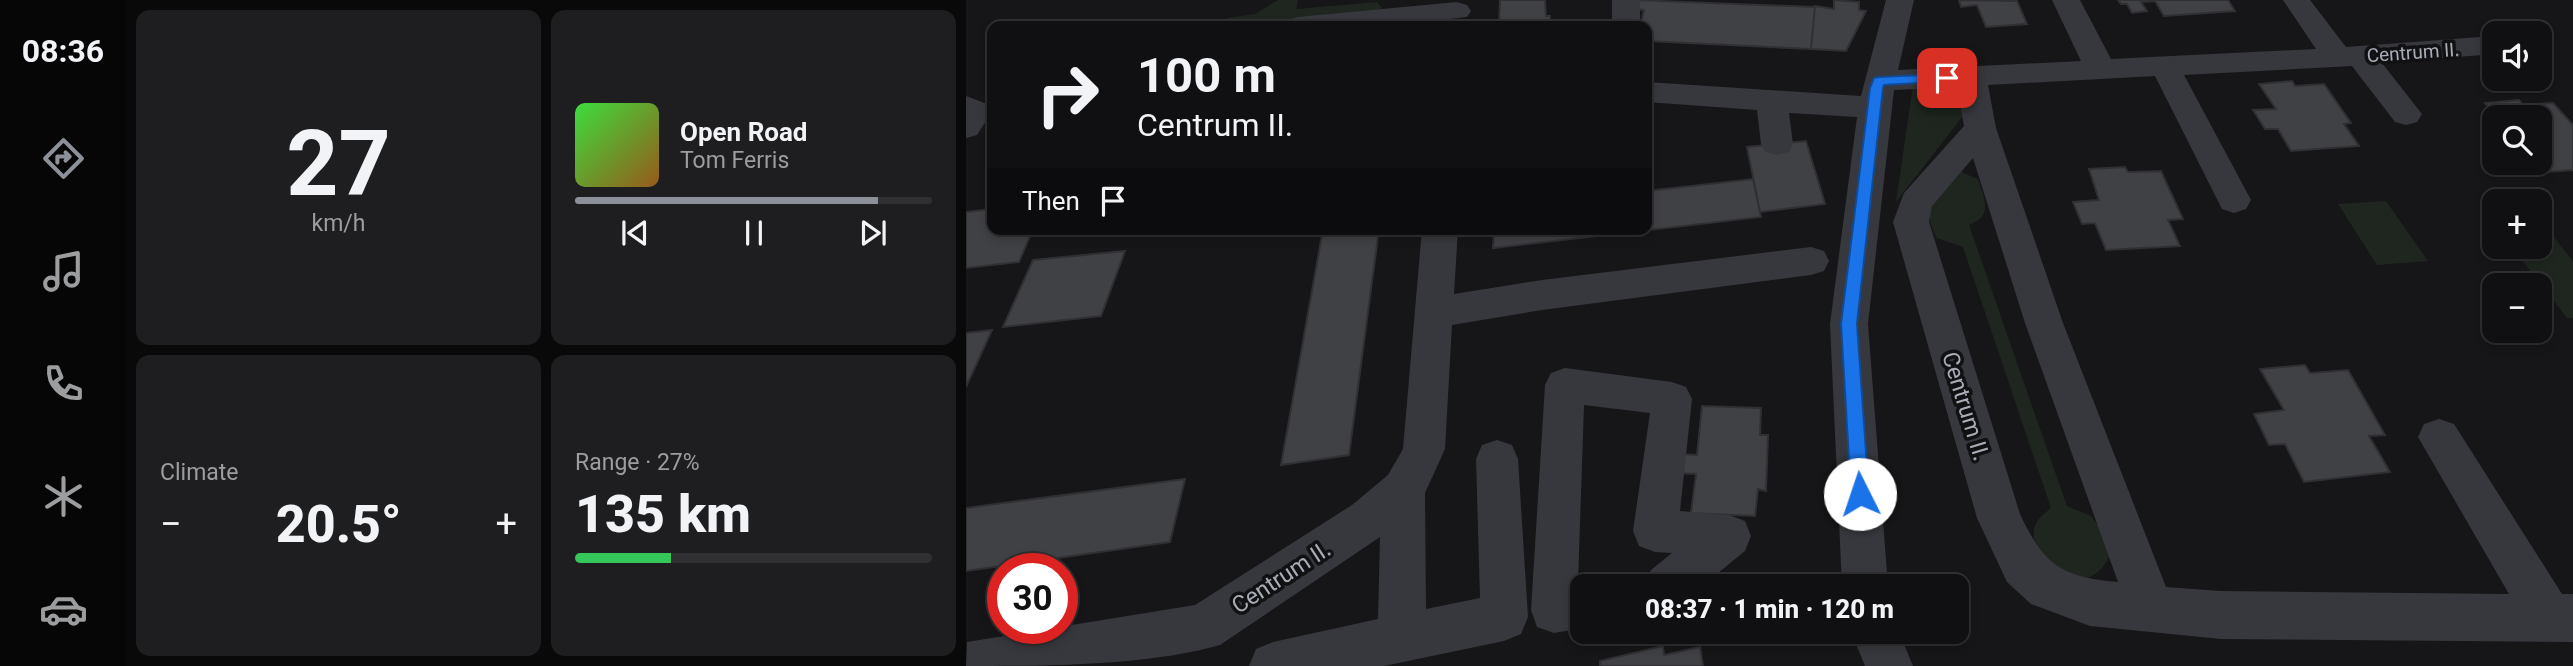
<!DOCTYPE html>
<html lang="en">
<head>
<meta charset="utf-8">
<style>
	:root { --surface:#101012; --page:#1e1e20; --text:#f1f3f6; --muted:#9c9d9f; --line:#303032; --accent:#8c9099 }
	body { margin:0; font-family:Roboto,sans-serif; background:var(--page); color:var(--text); height:100vh; display:flex; flex-direction:column; font-size:26px; white-space:nowrap }
	* { box-sizing:border-box; margin:0 }
	p { font-size:23px; color:var(--muted) }
	.icon { flex:none; width:38px; height:38px; fill:none; stroke:currentColor; stroke-width:2; stroke-linecap:round; stroke-linejoin:round }
	.map { position:relative; flex:1; overflow:hidden }
	.side { display:flex; flex-direction:column; gap:10px; padding:10px; background:#09090a; width:840px }
	.side>* { flex:none }
	.top-card { position:absolute; left:21px; top:21px; width:665px; height:214px; border-radius:14px; box-shadow:0 4px 10px #0003,0 0 0 2px var(--line); background:#101012; color:var(--text); overflow:hidden }
	.fabs { position:absolute; left:1516px; top:21px; display:grid; gap:14px }
	.fabs a { display:grid; place-items:center; width:70px; height:70px; border-radius:14px; background:var(--surface); box-shadow:0 4px 10px #0003,0 0 0 2px var(--line); font-size:35px }
	.speed { position:absolute; left:21px; top:553px; display:flex; gap:14px; font-size:35px; font-weight:700; text-align:center }
	.speed>* { display:grid; place-content:center; width:91px; height:91px; border-radius:50%; background:var(--surface); box-shadow:0 4px 10px #0003,0 0 0 2px var(--line); line-height:1 }
	.speed .limit { border:10px solid #d22; background:#fff; color:#111 }
	.pin { position:absolute; display:grid; place-items:center; width:60px; height:60px; color:#fff; margin:-30px; border-radius:14px; box-shadow:0 4px 10px #0006 }
	.me { position:absolute; width:77px; margin:-38px; rotate:356deg; stroke-linejoin:round; filter:drop-shadow(0 0 5px #0008) }
	.turn { display:flex; align-items:center; gap:24px; height:147px; padding:0 35px; font-size:32px }
	.turn .icon { width:91px; height:91px; stroke-width:2.5 }
	.turn b { display:block; font-size:49px; line-height:60px }
	.then { display:flex; align-items:center; height:66px; padding:0 35px; background:#0003; gap:14px; font-size:26px }
	.big { font-size:52px; font-weight:800; line-height:1.1 }
	.side .card { flex:1; display:flex; flex-direction:column; justify-content:center; gap:10px; min-width:0; padding:0 24px; border-radius:14px; background:var(--page) }
	.side .dial { align-items:center; gap:0 }
	.dial b { font-size:91px; line-height:1 }
	.song { display:flex; align-items:center; gap:21px }
	.cover { width:84px; height:84px; border-radius:10px; background:linear-gradient(135deg,hsl(120 70% 55%),hsl(30 70% 35%)) }
	.played { height:7px; border-radius:4px; background:linear-gradient(90deg,var(--accent) 85%,var(--line) 85%) }
	.keys { display:flex; justify-content:space-around; direction:ltr }
	.heat { display:flex; justify-content:space-between; align-items:center; font-size:38px; direction:ltr }
	.charge { height:10px; border-radius:5px; background:linear-gradient(90deg,#34c759 27%,var(--line) 0) }
	.side .tiles { flex:1; display:grid; gap:10px; grid-template-columns:repeat(2,1fr) }
	.trip { position:absolute; left:604px; top:574px; width:399px; height:70px; border-radius:14px; background:var(--surface); box-shadow:0 4px 10px #0003,0 0 0 2px var(--line); font-weight:800; line-height:70px; text-align:center }
	main { display:flex; flex:1; min-height:0 }
	.menu { display:flex; flex-direction:column; width:126px; justify-content:space-around; align-items:center; background:#060607; color:var(--muted) }
	.menu .icon { width:49px; height:49px }
	.menu .selected { color:var(--accent) }
	.menu b { font-size:32px; color:var(--text) }
	.map>svg:first-child { display:block }
	.green { fill:#1e261f }
	.building { fill:#404145; stroke:#303034; stroke-width:2 }
	.lines { fill:none; stroke-linecap:round; stroke-linejoin:round }
	.minor { fill:#37383d; fill-rule:evenodd }
	.route { fill:#1a73e8; stroke:#114b97; stroke-width:2 }
	.labels { text-anchor:middle; stroke-width:7; stroke-linejoin:round; paint-order:stroke }
	.far-street-label { font-size:19px; fill:#a8adb8; stroke:#111113 }
	.street-label { font-size:23px; fill:#a8adb8; stroke:#111113 }
</style>
</head>
<body>
<main>
<nav class="menu">
<b>08:36</b>
<svg class="icon selected" aria-label="directions" viewBox="0 0 24 24"><path d="M12 3l9 9-9 9-9-9zM9 14v-3h6M13 9l2 2-2 2"/></svg>
<svg class="icon" aria-label="music" viewBox="0 0 24 24"><path d="M9 18V5l10-2v13"/><circle cx="6" cy="18" r="3"/><circle cx="16" cy="16" r="3"/></svg>
<svg class="icon" aria-label="phone" viewBox="0 0 24 24"><path d="M5 4h4l2 5-3 2q2 4 5 5l2-3 5 2v4C11 20 4 13 5 4z"/></svg>
<svg class="icon" aria-label="climate" viewBox="0 0 24 24"><path d="M12 3v18M4 7l16 10M4 17L20 7"/></svg>
<svg class="icon" aria-label="car" viewBox="0 0 24 24"><path d="M5 17H2v-5l4-1 3-4h7l3 4 3 1v5h-3M9 17h6M6 11h13"/><circle cx="7" cy="17" r="2"/><circle cx="17" cy="17" r="2"/></svg>
</nav>
<section class="side">
<div class="tiles">
<div class="card dial"><b>27</b><p>km/h</p></div>
<div class="card">
<div class="song"><i class="cover"></i><div><b>Open Road</b><p>Tom Ferris</p></div></div>
<div class="played"></div>
<div class="keys"><svg class="icon" aria-label="previous" viewBox="0 0 24 24"><path d="M18 5L8 12l10 7zM5 5v14"/></svg><svg class="icon" aria-label="pause" viewBox="0 0 24 24"><path d="M8 5v14M16 5v14"/></svg><svg class="icon" aria-label="next" viewBox="0 0 24 24"><path d="M6 5l10 7-10 7zM19 5v14"/></svg></div>
</div>
<div class="card"><p>Climate</p>
<div class="heat"><a>−</a><b class="big">20.5°</b><a>+</a></div>
</div>
<div class="card"><p>Range · 27%</p><b class="big">135 km</b><div class="charge"></div></div>
</div>
</section>
<div class="map">
<svg width="1607" height="666" viewBox="0 0 1607 666">
	<rect width="100%" height="100%" fill="#161618"/>
	<path class="green" d="M 312,0 L 332,0 L 330,9 L 411,2 L 416,8 L 405,14 L 256,26 L 261,18 L 289,14 Z
		M 968,84 C 985,90 997,97 997,116 L 930,202 L 947,85 Z
		M 995,172 L 1012,179 C 1019,200 1027,216 1003,225 L 1101,506 L 1125,516 L 1147,545 C 1130,610 1063,568 1068,530 C 1069,520 1078,514 1085,508 L 997,247 L 971,238 C 952,206 974,195 995,172 Z
		M 1420,201 L 1462,261 L 1411,265 L 1372,204 Z
		M 1587,236 L 1607,261 L 1607,318 L 1601,318 L 1546,247 L 1573,247 L 1573,237 Z"/>
	<path class="building" d="M 534,0 L 579,0 L 580,16 L 584,16 L 584,26 L 533,26 Z
		M 668,0 L 849,7 L 845,49 L 681,41 L 681,26 L 674,26 L 678,10 L 665,9 Z
		M 868,0 L 893,2 L 893,10 L 900,11 L 880,51 L 845,49 L 849,6 L 868,9 Z
		M 993,0 L 1051,1 L 1061,24 L 1020,27 L 1011,5 L 995,7 Z
		M 1152,0 L 1262,0 L 1269,11 L 1198,16 L 1189,1 L 1175,2 L 1181,11 L 1166,13 L 1161,4 L 1155,4 Z
		M 1326,81 L 1329,86 L 1358,84 L 1385,123 L 1378,124 L 1393,146 L 1325,151 L 1312,129 L 1299,129 L 1287,110 L 1310,109 L 1293,84 Z
		M 1553,100 L 1557,105 L 1587,103 L 1607,125 L 1607,170 L 1566,173 L 1558,163 L 1573,163 L 1573,117 L 1531,117 L 1519,103 Z
		M 840,141 L 859,204 L 794,212 L 781,147 Z
		M 1159,167 L 1162,172 L 1195,171 L 1217,219 L 1202,220 L 1214,246 L 1140,250 L 1129,223 L 1116,224 L 1107,202 L 1133,200 L 1123,169 Z
		M 787,179 L 795,217 L 527,248 L 528,229 L 681,229 L 681,191 Z
		M 26,209 L 26,229 L 67,229 L 53,262 L 0,268 L 0,212 Z
		M 357,229 L 413,229 L 383,455 L 315,465 Z
		M 159,251 L 135,316 L 37,327 L 67,260 Z
		M 26,330 L 0,387 L 0,333 Z
		M 1339,365 L 1344,373 L 1382,370 L 1419,435 L 1403,436 L 1424,472 L 1338,482 L 1319,444 L 1303,445 L 1288,414 L 1318,410 L 1294,369 Z
		M 736,406 L 795,408 L 794,435 L 802,435 L 800,491 L 792,489 L 789,516 L 725,513 L 730,474 L 710,473 L 713,454 L 731,455 Z
		M 219,479 L 204,542 L 0,571 L 0,508 Z
		M 697,646 L 698,655 L 734,647 L 737,666 L 634,666 L 634,661 Z"/>
	<g class="lines">
		<path class="minor" d="M 646,0 L 674,0 L 674,26 L 646,26 Z
			M 920,0 L 948,0 L 932,70 L 1115,61 L 1086,0 L 1114,0 L 1145,59 L 1350,49 L 1317,0 L 1344,0 L 1380,47 L 1528,36 L 1528,54 L 1416,63 L 1456,114 L 1451,122 L 1440,125 L 1429,122 L 1386,66 L 1218,75 L 1285,200 L 1280,209 L 1268,213 L 1256,209 L 1189,76 L 1022,85 L 1030,128 L 1097,323 L 1200,587 L 1255,591 L 1543,594 L 1452,437 L 1458,424 L 1473,419 L 1488,424 L 1596,594 L 1607,594 L 1607,642 L 1255,639 L 1124,626 L 1065,604 L 1041,582 L 1011,518 L 927,222 L 938,193 L 998,126 L 991,87 L 928,90 L 902,324 L 922,586 L 876,586 L 864,324 L 891,117 L 823,113 L 827,144 L 823,152 L 811,155 L 799,152 L 795,144 L 791,110 L 681,102 L 681,82 L 895,96 ZM 1007,158 L 1059,323 L 1152,582 C 1095,577 1078,565 1054,514 L 963,222 L 966,206 Z
			M 491,2 L 501,5 L 505,11 L 501,17 L 423,26 L 317,26 L 322,20 L 332,17 Z
			M 0,96 L 21,104 L 26,112 L 11,135 L 0,138 Z
			M 456,229 L 492,229 L 488,294 L 576,280 L 845,247 L 858,251 L 863,261 L 858,271 L 845,275 L 576,310 L 486,325 L 479,449 L 459,493 L 460,609 L 514,598 L 510,459 L 516,445 L 531,440 L 546,445 L 552,459 L 562,617 L 555,634 L 538,641 L 418,666 L 283,666 L 290,649 L 307,642 L 412,619 L 414,537 L 254,645 C 181,666 78,666 0,666 L 1,642 L 229,605 L 386,505 L 422,475 L 437,449 Z
			M 599,368 L 706,382 L 720,387 L 726,399 L 714,511 L 763,515 L 779,521 L 785,536 L 779,551 L 736,586 L 678,586 L 685,570 L 706,553 L 689,552 L 673,546 L 667,531 L 684,413 L 618,405 L 612,582 L 627,586 L 616,586 L 616,628 L 588,633 L 571,627 L 565,610 L 579,385 L 585,373 Z
			M 885,632 L 933,632 L 947,666 L 899,666 Z"/>
	</g>
	<path class="route" d="M 981,74 L 987,78 L 986,81 L 918,85 L 917,88 L 891,324 L 903,494 L 900,500 L 894,502 L 887,500 L 885,494 L 875,324 L 904,88 L 908,78 L 913,77 Z"/>
	<g class="labels">
		<g class="far-street-label">
			<text transform="translate(1447 52) rotate(-4)" y="7">Centrum II.</text>
		</g>
		<g class="street-label">
			<text transform="translate(1000 406) rotate(73)" y="8">Centrum II.</text>
			<text transform="translate(315 577) rotate(-33)" y="8">Centrum II.</text>
		</g>
	</g>
</svg>
<div class="fabs">
<a><svg class="icon" aria-label="sound" viewBox="0 0 24 24"><path d="M4 9h4l5-4v14l-5-4H4zM17 9q2 3 0 6"/></svg></a>
<a><svg class="icon" aria-label="search" viewBox="0 0 24 24"><circle cx="10" cy="10" r="6"/><path d="M15 15l6 6"/></svg></a>
<a>+</a>
<a>−</a>
</div>
<div class="speed"><div class="limit">30</div></div>
<div class="pin" style="left:981px;top:78px;background:#d93025"><svg class="icon" aria-label="arrive" viewBox="0 0 24 24"><path d="M6 21V4h12l-3 4 3 4H6"/></svg></div>
<svg class="me" style="left:894px;top:494px" viewBox="-20 -20 40 40"><circle r="19" fill="#fff"/><path d="M0-13L10 11 0 6-10 11z" fill="#1a73e8"/></svg>
<div class="trip">08:37 · 1 min · 120 m</div>
<div class="top-card">
<div class="turn"><svg class="icon" aria-label="right" viewBox="0 0 24 24"><path d="M7 20v-9h11M14 6l5 5-5 5"/></svg><div><b>100 m</b>Centrum II.</div></div>
<div class="then">Then<svg class="icon" aria-label="arrive" viewBox="0 0 24 24"><path d="M6 21V4h12l-3 4 3 4H6"/></svg></div>
</div>
</div>
</main>
</body>
</html>
